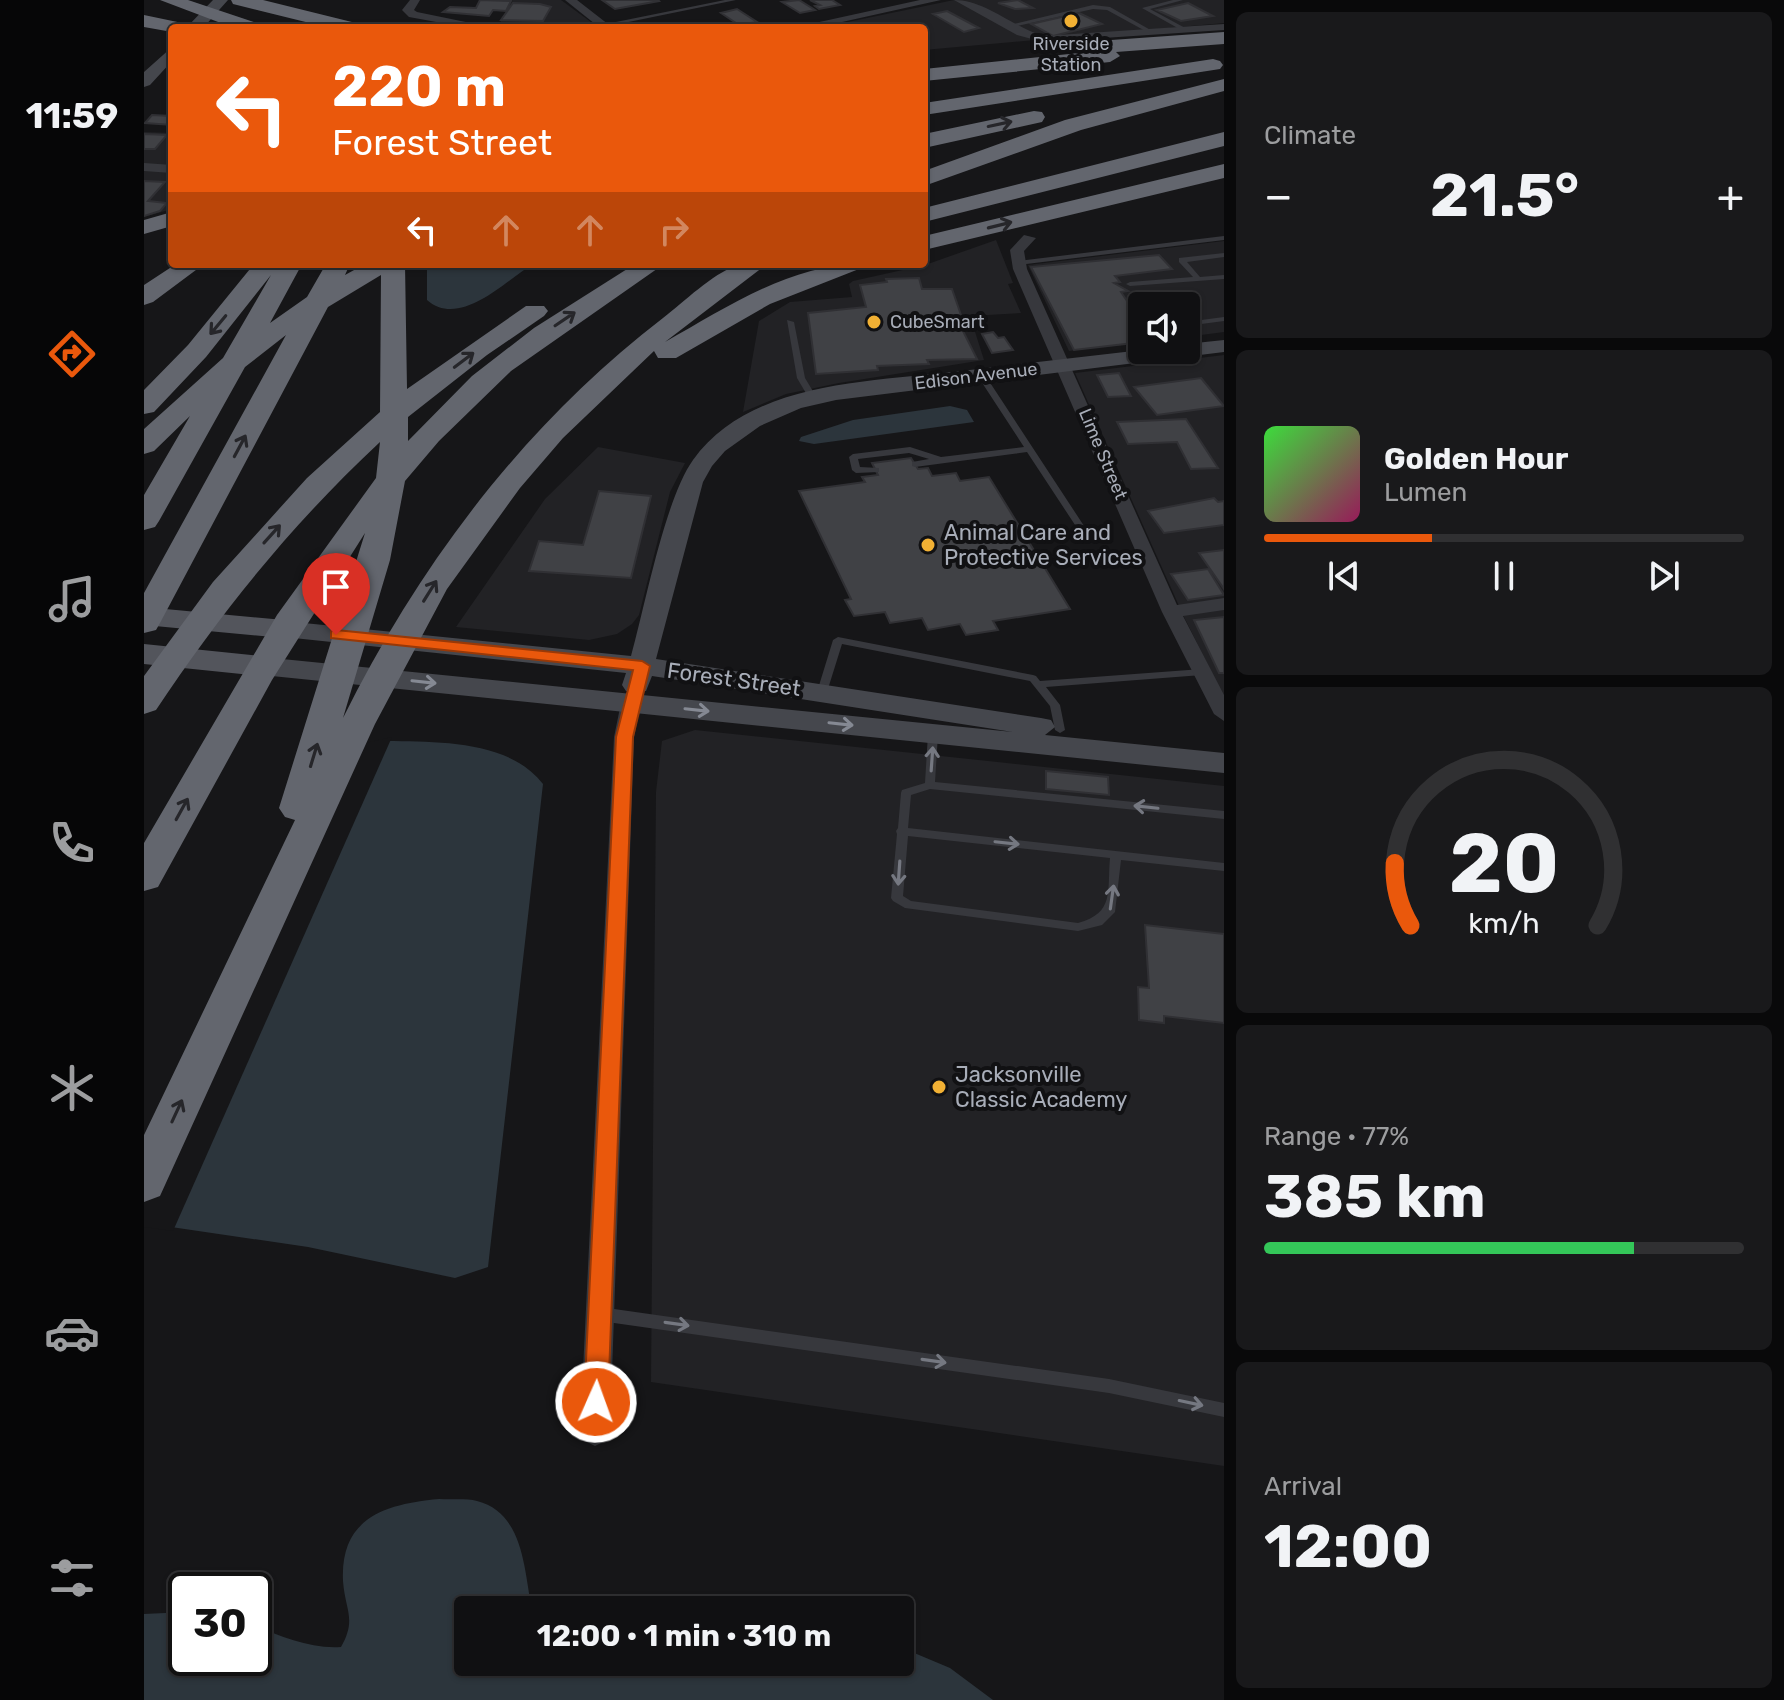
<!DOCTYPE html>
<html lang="en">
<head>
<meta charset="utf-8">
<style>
	:root { --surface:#101012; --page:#19191b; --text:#f1f3f6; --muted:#9c9d9f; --line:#303032; --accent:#ea580c }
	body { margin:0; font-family:Rubik,sans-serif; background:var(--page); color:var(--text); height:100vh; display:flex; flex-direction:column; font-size:30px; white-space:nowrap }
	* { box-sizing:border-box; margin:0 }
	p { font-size:26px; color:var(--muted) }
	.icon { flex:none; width:44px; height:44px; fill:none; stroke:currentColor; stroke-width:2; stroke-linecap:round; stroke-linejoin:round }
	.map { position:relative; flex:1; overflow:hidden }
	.panel { display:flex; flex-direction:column; gap:12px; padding:12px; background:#09090a; width:560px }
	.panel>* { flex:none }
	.banner { position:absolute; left:24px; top:24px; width:760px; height:244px; border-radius:8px; box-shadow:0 2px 6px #0004,0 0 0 2px var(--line); background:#ea580c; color:#fff; overflow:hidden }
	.controls { position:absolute; left:984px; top:292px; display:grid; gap:16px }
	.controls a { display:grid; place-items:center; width:72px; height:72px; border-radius:8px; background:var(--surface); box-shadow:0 2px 6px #0004,0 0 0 2px var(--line); font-size:40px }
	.speed { position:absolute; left:24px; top:1572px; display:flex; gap:16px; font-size:40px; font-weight:700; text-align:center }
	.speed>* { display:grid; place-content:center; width:104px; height:104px; border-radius:50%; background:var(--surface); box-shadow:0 2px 6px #0004,0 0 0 2px var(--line); line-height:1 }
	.speed .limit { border:4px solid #111; border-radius:12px; background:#fff; color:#111 }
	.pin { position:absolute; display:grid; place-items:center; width:68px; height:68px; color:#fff; margin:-82px -34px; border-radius:50% 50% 50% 0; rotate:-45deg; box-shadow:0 0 8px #0007 }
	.pin .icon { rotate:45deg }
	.me { position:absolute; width:88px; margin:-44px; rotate:2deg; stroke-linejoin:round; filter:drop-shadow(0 0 6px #0008) }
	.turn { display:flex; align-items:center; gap:28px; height:168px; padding:0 32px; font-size:36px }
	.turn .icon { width:104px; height:104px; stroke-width:2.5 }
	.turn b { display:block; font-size:56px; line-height:68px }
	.lanes { display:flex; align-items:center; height:76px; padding:0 32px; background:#0003; justify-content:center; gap:40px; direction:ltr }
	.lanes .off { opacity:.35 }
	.big { font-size:60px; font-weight:700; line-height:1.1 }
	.panel .tile { flex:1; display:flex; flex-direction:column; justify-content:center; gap:12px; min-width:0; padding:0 28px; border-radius:12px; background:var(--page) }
	.panel .dial { align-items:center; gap:0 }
	.dial svg { height:208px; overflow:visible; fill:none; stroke:var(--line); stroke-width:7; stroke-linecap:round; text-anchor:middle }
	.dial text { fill:var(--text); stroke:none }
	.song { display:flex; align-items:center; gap:24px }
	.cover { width:96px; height:96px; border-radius:12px; background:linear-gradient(135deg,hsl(120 70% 55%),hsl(330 70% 35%)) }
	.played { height:8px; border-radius:4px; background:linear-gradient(90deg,var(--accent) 35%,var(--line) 35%) }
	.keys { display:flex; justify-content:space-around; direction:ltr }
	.heat { display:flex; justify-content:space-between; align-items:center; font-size:44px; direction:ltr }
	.charge { height:12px; border-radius:6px; background:linear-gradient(90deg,#34c759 77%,var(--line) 0) }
	.trip { position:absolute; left:310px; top:1596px; width:460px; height:80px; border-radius:8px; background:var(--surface); box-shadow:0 2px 6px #0004,0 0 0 2px var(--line); font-weight:700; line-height:80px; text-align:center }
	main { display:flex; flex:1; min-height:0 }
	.dock { display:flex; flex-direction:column; width:144px; justify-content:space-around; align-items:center; background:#060607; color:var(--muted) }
	.dock .icon { width:56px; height:56px }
	.dock .current { color:var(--accent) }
	.dock b { font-size:36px; color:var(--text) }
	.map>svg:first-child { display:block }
	.built { fill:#222225 }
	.water { fill:#2c353c }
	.pier { fill:#161618 }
	.building { fill:#404145; stroke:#303034; stroke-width:2 }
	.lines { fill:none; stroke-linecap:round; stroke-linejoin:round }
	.lane { fill:#37383d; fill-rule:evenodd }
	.street { fill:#37383d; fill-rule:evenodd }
	.secondary { fill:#45474d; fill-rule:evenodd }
	.primary { fill:#53555c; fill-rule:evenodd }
	.highway { fill:#63666e; fill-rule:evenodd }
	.oneway { stroke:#26262a }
	.oneway2 { stroke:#858993 }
	.oneway3 { stroke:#757881 }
	.route { fill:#ea580c; stroke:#983908; stroke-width:2 }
	.poi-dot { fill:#f2b134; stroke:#111113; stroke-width:3 }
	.labels { text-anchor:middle; stroke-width:8; stroke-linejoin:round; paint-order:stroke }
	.far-poi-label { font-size:18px; fill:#a8adb8; stroke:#111113 }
	.far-street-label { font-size:18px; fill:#a8adb8; stroke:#111113 }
	.poi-label { font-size:22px; fill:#a8adb8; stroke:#111113; text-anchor:start }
	.street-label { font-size:22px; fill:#a8adb8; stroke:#111113 }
</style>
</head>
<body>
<main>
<nav class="dock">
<b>11:59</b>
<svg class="icon current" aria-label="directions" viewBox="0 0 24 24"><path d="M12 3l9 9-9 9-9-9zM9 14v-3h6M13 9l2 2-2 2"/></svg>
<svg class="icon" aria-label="music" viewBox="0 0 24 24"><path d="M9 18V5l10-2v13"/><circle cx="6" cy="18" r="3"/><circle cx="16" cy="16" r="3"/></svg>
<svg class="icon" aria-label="phone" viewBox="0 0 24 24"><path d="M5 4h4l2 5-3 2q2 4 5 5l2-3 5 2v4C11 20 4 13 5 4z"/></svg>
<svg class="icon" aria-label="climate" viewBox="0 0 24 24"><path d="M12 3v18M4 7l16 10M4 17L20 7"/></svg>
<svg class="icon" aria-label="car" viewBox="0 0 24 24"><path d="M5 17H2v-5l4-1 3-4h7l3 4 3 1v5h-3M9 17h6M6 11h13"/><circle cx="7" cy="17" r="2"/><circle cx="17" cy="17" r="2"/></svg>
<svg class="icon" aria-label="filters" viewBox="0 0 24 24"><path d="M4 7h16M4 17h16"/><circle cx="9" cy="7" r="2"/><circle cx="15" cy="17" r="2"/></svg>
</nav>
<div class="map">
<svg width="1080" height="1700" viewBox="0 0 1080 1700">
	<rect width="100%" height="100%" fill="#161618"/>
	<path class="built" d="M 369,0 L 417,0 L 455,28 L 353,28 Z
		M 810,0 L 1080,0 L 1080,23 L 780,50 L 780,28 L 675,28 Z
		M 0,132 L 28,133 L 28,209 L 0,217 Z
		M 852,240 L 869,283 L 864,284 L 877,313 L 826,316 L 840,360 L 695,383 L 642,394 L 599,412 L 615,321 L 646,302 L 708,297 L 705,284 L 709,281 L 781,265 Z
		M 1080,241 L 1080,332 L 1042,337 L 1042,306 L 998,306 L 998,342 L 925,351 L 884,265 Z
		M 1080,355 L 1080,697 L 1040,617 L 931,373 Z
		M 454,447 L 541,463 L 526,492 L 495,615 L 488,624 L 473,634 L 445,640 L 312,627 L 401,499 Z
		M 551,730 L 1080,786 L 1080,1466 L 507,1382 L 512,792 L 518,741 Z"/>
	<path class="water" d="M 283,264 L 389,264 C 361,281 316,329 283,300 Z
		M 806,406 L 823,410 L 830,422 L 670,444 L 655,441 L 657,437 L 709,420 Z
		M 243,741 C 295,742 365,740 399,784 L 344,1267 L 311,1278 L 164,1247 L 0,1223 Z
		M 295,1499 C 307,1500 322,1498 333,1501 C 380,1513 380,1570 388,1610 L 324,1610 L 324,1662 L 756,1662 L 756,1647 L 806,1668 L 849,1700 L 0,1700 L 0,1614 L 42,1612 L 42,1658 L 110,1658 L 110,1625 C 138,1637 167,1649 197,1647 C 213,1619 201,1610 199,1581 C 196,1517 242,1504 295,1499 Z"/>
	<path class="pier" d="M 248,737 L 29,1231 L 0,1227 L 0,1169 L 217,744 Z"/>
	<path class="building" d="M 336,0 L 367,1 L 362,11 L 349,10 L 345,16 L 299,12 L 306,7 L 332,8 Z
		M 458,0 L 514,0 L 515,1 L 471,9 Z
		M 655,0 L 671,10 L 656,13 L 638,2 Z
		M 666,0 L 688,0 L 696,5 L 675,9 L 671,6 L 676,5 Z
		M 874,0 L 889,8 L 871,9 L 854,3 Z
		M 369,3 L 396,4 L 407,7 L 399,21 L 357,20 Z
		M 1044,3 L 1069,16 L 1037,21 L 1013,10 Z
		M 593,9 L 613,22 L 595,25 L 577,13 Z
		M 803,11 L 835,28 L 820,32 L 789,14 Z
		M 935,13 L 958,24 L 909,36 L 887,24 Z
		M 8,115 L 28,116 L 28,125 L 1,123 Z
		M 0,134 L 23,135 L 11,149 L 0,149 Z
		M 0,181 L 21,182 L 4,201 L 23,203 L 16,211 L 0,216 Z
		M 1015,255 L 1028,269 L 971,276 L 976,282 L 970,283 L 984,291 L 977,292 L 998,323 L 998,342 L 930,350 L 887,267 Z
		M 775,278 L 778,289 L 808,289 L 817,315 L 793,315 L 797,330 L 818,329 L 833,359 L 783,360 L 785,364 L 733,366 L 734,370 L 672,374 L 664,313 L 722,307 L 716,285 L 743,282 L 742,279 Z
		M 849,332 L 854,338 L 860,337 L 869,350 L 848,353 L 838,334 Z
		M 975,373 L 987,396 L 964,397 L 953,375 Z
		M 1057,378 L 1080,406 L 1013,415 L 990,387 Z
		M 1042,419 L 1074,468 L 1047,469 L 1033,442 L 984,444 L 973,422 Z
		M 767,458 L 774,469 L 784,468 L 788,476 L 812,473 L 816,481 L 845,477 L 926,609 L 849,621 L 854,630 L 822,635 L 816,624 L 784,630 L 778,618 L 746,623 L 741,612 L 710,616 L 701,600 L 707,599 L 655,491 L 721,482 L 718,477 L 734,475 L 728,463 Z
		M 455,491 L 507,496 L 487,578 L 385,571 L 395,541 L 439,545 Z
		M 1070,498 L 1074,502 L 1080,501 L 1080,525 L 1020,533 L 1004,511 Z
		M 1080,550 L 1080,589 L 1055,553 Z
		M 1064,569 L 1080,595 L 1044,600 L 1027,574 Z
		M 1080,617 L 1080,673 L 1075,673 L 1050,620 Z
		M 902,771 L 964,777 L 965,795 L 902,789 Z
		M 1001,925 L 1080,934 L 1080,1023 L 1020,1016 L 1020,1023 L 995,1020 L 994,987 L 1005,988 Z"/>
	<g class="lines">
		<path class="lane" d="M 581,0 L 592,0 L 460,27 L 457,25 Z
			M 1029,0 L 1039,0 L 1006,9 L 1043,29 L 1043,31 L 1039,31 L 998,8 Z
			M 949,5 L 966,7 L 1010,32 L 1005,33 L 963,10 L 949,9 L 864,28 L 861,26 Z
			M 1080,236 L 1080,240 L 874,265 L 870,263 L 874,261 Z
			M 1080,253 L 1080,257 L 1043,262 L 1056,277 L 1080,275 L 1080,279 L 986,286 L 982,284 L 986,282 L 1049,277 L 1035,262 L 1035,258 Z
			M 1013,296 L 1019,296 L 1024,306 L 1016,306 L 1012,298 Z
			M 1080,317 L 1080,321 L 1042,326 L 1042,322 Z
			M 643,320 L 650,322 L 661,378 L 673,398 L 672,400 L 666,400 L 653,378 Z
			M 834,373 L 841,375 L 942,529 L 941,531 L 935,531 L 883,452 L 771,467 L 768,466 L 768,462 L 785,459 L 765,453 L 714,459 L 716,467 L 735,468 L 735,472 L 712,473 L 708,470 L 705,457 L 709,454 L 766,447 L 797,457 L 880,447 L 833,375 Z
			M 694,637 L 889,675 L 892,676 L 896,681 L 1058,669 L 1063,672 L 1058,675 L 902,687 L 916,705 L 921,730 L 916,733 L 911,730 L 906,706 L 886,681 L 698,644 L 683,692 L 682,694 L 674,694 L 673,692 L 689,640 Z
			M 789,731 L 794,734 L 791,782 L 1080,811 L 1080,819 L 786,789 L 767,795 L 764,828 L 1080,863 L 1080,871 L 977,860 L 971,912 L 958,925 L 934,931 L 761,908 L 749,901 L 747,898 L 753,834 L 752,831 L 754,828 L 757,793 L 758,790 L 781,783 L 784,734 ZM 764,836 L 966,858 C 963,891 971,913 934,923 L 767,901 L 759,896 Z
			M 456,1307 L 965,1379 L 1080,1403 L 1080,1417 L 965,1393 L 456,1321 L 451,1319 L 449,1314 L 451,1309 Z"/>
		<path class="street" d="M 266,0 L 276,0 L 270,10 L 273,12 L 351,28 L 325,28 L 265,17 L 258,10 Z
			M 421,0 L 433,0 L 469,28 L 456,28 Z
			M 776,0 L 797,0 L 671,28 L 648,28 Z
			M 810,0 C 841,0 869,27 899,36 L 1080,24 L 1080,30 L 899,42 L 873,35 Z
			M 0,163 L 28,165 L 28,173 L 0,171 Z
			M 880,235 L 892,238 L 880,251 L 883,269 L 1033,605 L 1080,598 L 1080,610 L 1039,616 L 1080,695 L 1080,721 L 1070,714 L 1018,612 L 869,269 L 866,250 Z
			M 487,696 L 497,703 L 490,737 L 466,1431 L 461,1441 L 451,1446 L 441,1441 L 436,1431 L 470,737 L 477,703 Z"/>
		<path class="secondary" d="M 69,0 L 84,0 L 59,28 L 42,28 Z
			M 28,47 L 28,61 L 6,85 L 0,87 L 0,72 Z
			M 1080,340 L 1080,352 L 692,400 L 657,408 L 616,426 L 581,451 L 568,466 L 559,482 L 512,659 L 897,718 L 907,720 L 911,727 L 901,735 L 1080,753 L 1080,773 L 118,675 L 109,672 L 105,666 L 109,660 L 118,657 L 869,732 L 508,676 L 502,691 L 482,691 L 478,685 L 482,673 L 140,637 L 131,635 L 127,629 L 131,623 L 140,621 L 487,656 C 501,606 521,499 549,460 C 606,380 729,382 817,371 C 877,364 938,357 998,350 L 1042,350 L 1042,344 Z"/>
		<path class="primary" d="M 0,607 L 140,620 L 150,622 L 155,629 L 150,636 L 140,638 L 0,625 Z
			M 0,644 L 118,656 L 129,659 L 133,666 L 129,673 L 118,676 L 0,664 Z"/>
		<path class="highway" d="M 16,0 L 44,0 L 116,24 L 119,28 L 90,28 Z
			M 87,0 L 119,0 L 216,24 L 219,28 L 186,28 L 89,4 Z
			M 0,15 L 43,24 L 46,28 L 28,28 L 28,32 L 0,27 Z
			M 1080,32 L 1080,44 L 972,52 L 976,56 L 966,62 L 780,81 L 780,69 L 935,53 L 929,48 L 939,42 Z
			M 1069,59 L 1076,61 L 1079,65 L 1076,69 L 780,115 L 780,103 Z
			M 1080,79 L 1080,91 L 937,130 L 780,186 L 780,171 L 921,120 Z
			M 890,111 L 898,112 L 901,117 L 898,122 L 780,148 L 780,134 Z
			M 1080,132 L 1080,146 L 780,222 L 780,208 Z
			M 1080,164 L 1080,178 L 780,250 L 780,236 Z
			M 28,212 L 28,226 L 0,234 L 0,220 Z
			M 32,264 L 60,264 L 9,302 L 0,305 L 0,285 Z
			M 110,264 L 158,264 L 126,323 L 163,297 L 182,264 L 206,264 L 201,275 L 221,264 L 261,264 L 263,389 L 382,306 L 400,306 L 404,311 L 400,316 L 343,355 L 264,417 L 264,441 L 328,376 L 390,328 L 491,264 L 520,264 L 367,371 L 295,441 L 261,481 L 246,560 L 199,718 C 276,563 381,424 519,318 C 541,301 567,275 593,265 C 601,262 615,264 623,264 L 521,342 C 582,308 646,264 718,264 L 715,269 L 626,304 L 532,358 L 514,358 L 510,351 L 419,438 L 376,488 L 303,589 L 231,724 L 16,1196 L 0,1202 L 0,1135 L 151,820 L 141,817 L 135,808 L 221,533 L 128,680 L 14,887 L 0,891 L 0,843 L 133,615 L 232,478 L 236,442 C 149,523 77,612 12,710 L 0,714 L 0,676 L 69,582 L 163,478 L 236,412 L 237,275 L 184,307 L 16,623 L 12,630 L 0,633 L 0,593 L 142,335 L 101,367 L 15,521 L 11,527 L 0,530 L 0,495 L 46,416 L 10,451 L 0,454 L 0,429 L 79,358 L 127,275 L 62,357 L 10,412 L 0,414 L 0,390 L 44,345 Z"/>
	</g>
	<defs><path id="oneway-shaft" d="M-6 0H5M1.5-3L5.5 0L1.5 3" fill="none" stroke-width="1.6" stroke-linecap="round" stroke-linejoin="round" transform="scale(2)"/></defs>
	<g class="oneway">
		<use href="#oneway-shaft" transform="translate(856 124) rotate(-12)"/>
		<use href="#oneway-shaft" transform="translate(856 225) rotate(-14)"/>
		<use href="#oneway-shaft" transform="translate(421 319) rotate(-34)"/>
		<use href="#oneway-shaft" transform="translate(74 325) rotate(130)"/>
		<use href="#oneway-shaft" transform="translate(320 360) rotate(-37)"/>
		<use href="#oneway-shaft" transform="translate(96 446) rotate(-62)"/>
		<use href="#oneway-shaft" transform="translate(128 534) rotate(-48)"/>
		<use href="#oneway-shaft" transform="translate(286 591) rotate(-58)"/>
		<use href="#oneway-shaft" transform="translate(170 755) rotate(-73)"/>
		<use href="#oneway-shaft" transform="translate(38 809) rotate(-61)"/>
		<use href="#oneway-shaft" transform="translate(33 1111) rotate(-65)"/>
	</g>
	<g class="oneway2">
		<use href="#oneway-shaft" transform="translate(280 682) rotate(6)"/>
		<use href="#oneway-shaft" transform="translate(553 710) rotate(6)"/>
		<use href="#oneway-shaft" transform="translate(697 724) rotate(6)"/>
	</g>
	<g class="oneway3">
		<use href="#oneway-shaft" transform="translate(788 759) rotate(-86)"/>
		<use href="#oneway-shaft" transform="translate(1002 807) rotate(-174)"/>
		<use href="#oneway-shaft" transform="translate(863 843) rotate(6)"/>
		<use href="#oneway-shaft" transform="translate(755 873) rotate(94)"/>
		<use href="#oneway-shaft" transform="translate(968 897) rotate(-82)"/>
		<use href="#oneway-shaft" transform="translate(533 1324) rotate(8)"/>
		<use href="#oneway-shaft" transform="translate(790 1361) rotate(8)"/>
		<use href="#oneway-shaft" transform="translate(1047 1403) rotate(12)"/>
	</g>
	<path class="route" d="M 192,630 L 498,661 L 506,666 L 489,737 L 464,1402 L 461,1410 L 452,1414 L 444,1410 L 440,1402 L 472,737 L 489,670 L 187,638 L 187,631 Z"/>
	<g class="poi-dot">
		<circle cx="927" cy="21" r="8"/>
		<circle cx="730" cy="322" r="8"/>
		<circle cx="784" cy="545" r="8"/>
		<circle cx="795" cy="1087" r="8"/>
	</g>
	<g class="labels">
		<g class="far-poi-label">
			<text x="927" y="50">Riverside<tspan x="927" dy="21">Station</tspan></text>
			<text x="746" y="328" text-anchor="start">CubeSmart</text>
		</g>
		<g class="far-street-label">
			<text transform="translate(832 376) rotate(-7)" y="6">Edison Avenue</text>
			<text transform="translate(959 454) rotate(67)" y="6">Lime Street</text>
		</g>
		<g class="poi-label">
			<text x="800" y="540">Animal Care and<tspan x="800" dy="25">Protective Services</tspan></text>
			<text x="811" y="1082">Jacksonville<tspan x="811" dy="25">Classic Academy</tspan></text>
		</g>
		<g class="street-label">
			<text transform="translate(590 679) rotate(8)" y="8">Forest Street</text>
		</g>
	</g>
</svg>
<div class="controls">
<a><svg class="icon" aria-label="sound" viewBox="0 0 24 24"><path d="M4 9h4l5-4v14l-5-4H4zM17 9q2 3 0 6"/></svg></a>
</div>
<div class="speed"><div class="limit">30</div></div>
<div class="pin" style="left:192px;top:635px;background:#d93025"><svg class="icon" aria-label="arrive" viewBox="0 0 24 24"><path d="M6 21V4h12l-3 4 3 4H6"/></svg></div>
<svg class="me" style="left:452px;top:1402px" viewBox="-20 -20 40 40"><circle r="17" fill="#ea580c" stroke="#fff" stroke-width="3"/><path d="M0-11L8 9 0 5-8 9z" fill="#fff"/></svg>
<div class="trip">12:00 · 1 min · 310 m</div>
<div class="banner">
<div class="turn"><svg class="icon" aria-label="left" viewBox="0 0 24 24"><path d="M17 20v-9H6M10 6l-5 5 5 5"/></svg><div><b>220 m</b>Forest Street</div></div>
<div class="lanes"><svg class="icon" aria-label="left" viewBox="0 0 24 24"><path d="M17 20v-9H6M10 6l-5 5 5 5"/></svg><svg class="icon off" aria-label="ahead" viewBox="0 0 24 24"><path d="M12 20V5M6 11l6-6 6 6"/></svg><svg class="icon off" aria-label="ahead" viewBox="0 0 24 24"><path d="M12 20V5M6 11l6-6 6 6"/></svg><svg class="icon off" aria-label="right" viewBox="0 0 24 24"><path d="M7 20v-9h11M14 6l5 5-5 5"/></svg></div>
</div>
</div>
<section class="panel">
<div class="tile"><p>Climate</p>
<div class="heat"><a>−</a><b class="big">21.5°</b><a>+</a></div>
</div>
<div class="tile">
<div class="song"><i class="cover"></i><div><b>Golden Hour</b><p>Lumen</p></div></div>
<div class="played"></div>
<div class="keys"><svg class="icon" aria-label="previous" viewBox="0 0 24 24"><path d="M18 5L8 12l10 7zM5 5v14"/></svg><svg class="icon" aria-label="pause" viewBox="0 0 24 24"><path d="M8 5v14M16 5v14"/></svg><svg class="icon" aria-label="next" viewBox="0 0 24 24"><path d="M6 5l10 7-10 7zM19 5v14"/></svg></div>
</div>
<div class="tile dial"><svg viewBox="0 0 100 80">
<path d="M14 69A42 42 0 1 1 86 69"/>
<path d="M14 69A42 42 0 0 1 8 45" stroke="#ea580c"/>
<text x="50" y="56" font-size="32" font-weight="700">20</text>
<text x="50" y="72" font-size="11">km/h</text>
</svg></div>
<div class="tile"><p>Range · 77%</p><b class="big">385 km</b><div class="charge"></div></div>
<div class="tile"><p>Arrival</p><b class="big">12:00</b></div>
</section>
</main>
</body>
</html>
